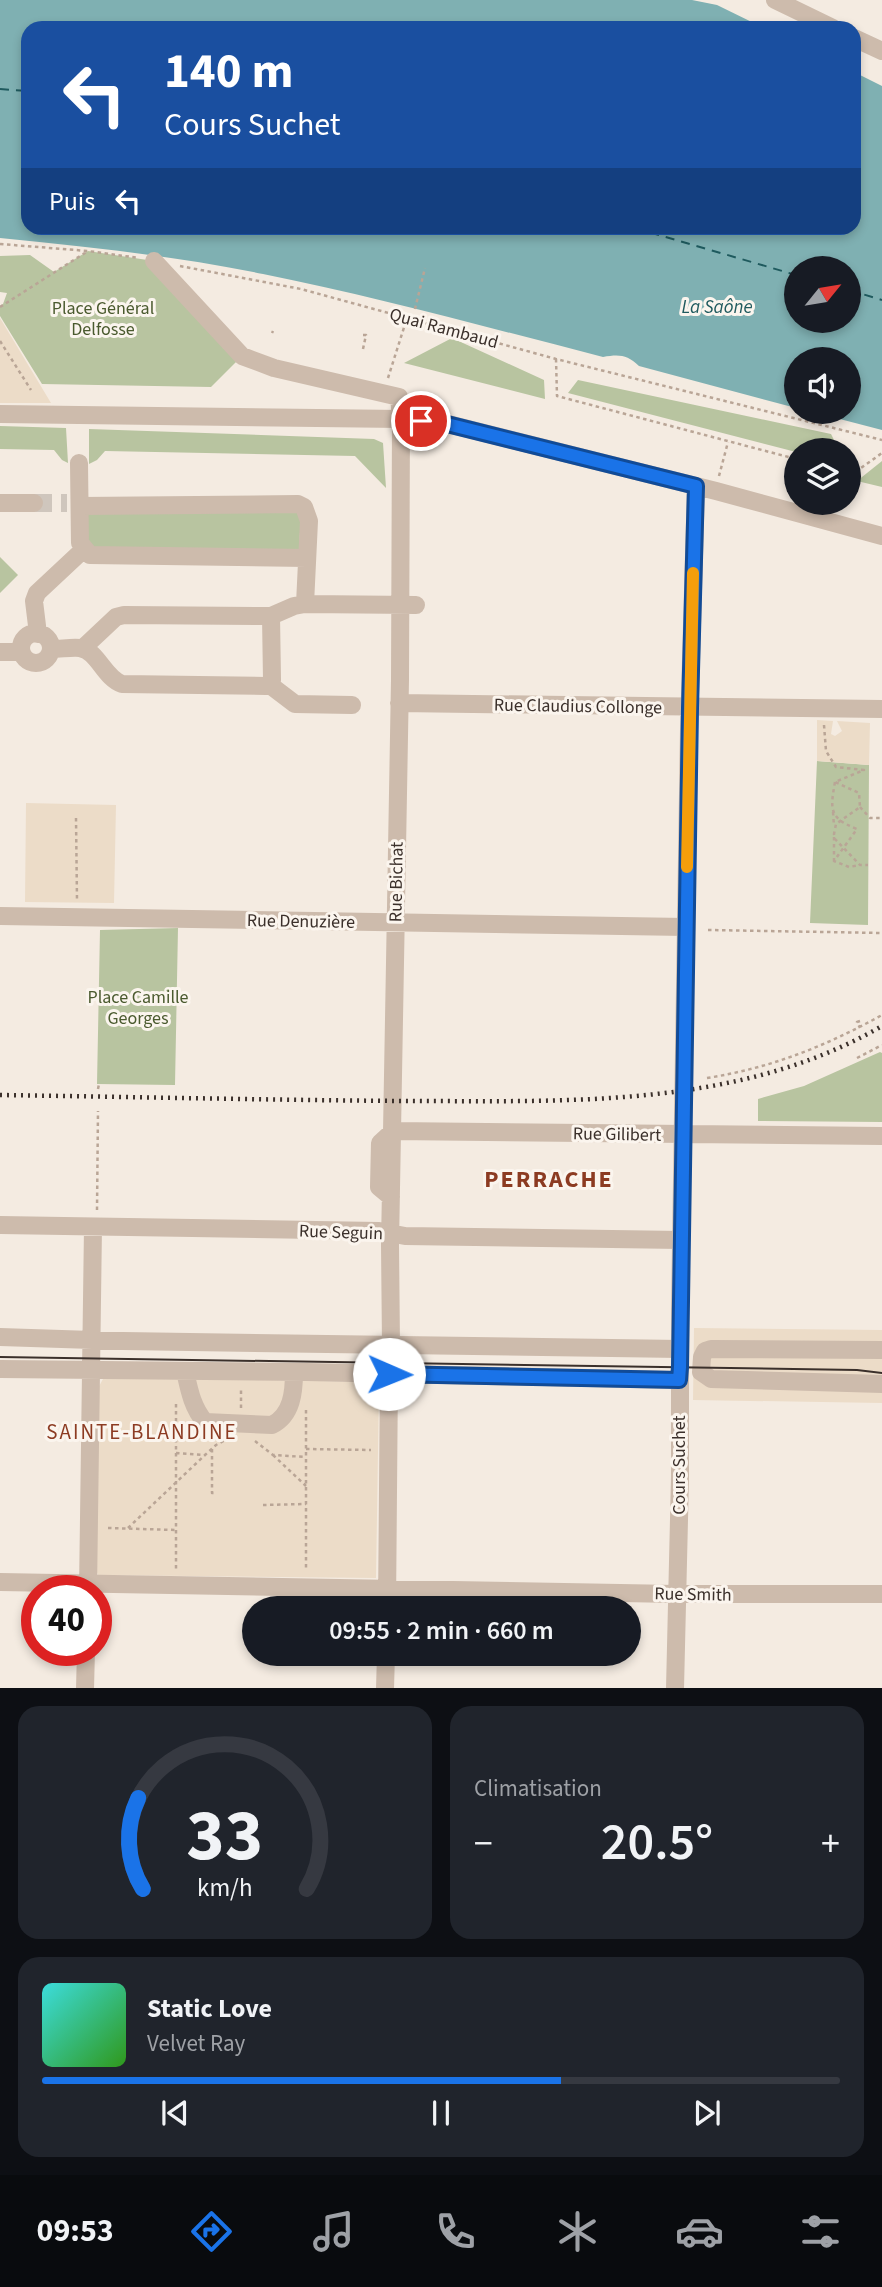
<!DOCTYPE html>
<html lang="fr">
<head>
<meta charset="utf-8">
<style>
	:root { --surface:#171b24; --page:#20242c; --text:#f1f3f6; --muted:#9ea1a6; --line:#363941; --accent:#1a73e8 }
	body { margin:0; font-family:"Source Sans 3",sans-serif; background:var(--page); color:var(--text); height:100vh; display:flex; flex-direction:column; font-size:26px; white-space:nowrap }
	* { box-sizing:border-box; margin:0 }
	p { font-size:23px; color:var(--muted) }
	.icon { flex:none; width:38px; height:38px; fill:none; stroke:currentColor; stroke-width:2; stroke-linecap:round; stroke-linejoin:round }
	.map { position:relative; height:1688px; overflow:hidden }
	.panel { display:flex; flex-direction:column; gap:18px; padding:18px; background:#0d0f14; flex:1 }
	.panel>* { flex:none }
	.top-card { position:absolute; left:21px; top:21px; width:840px; height:214px; border-radius:21px; box-shadow:0 4px 10px #0003; background:#1a4fa0; color:#fff; overflow:hidden }
	.needle { width:46px; rotate:60deg }
	.fabs { position:absolute; left:784px; top:256px; display:grid; gap:14px }
	.fabs a { display:grid; place-items:center; width:77px; height:77px; border-radius:50%; background:var(--surface); box-shadow:0 4px 10px #0003; font-size:35px }
	.speed { position:absolute; left:21px; top:1575px; display:flex; gap:14px; font-size:35px; font-weight:700; text-align:center }
	.speed>* { display:grid; place-content:center; width:91px; height:91px; border-radius:50%; background:var(--surface); box-shadow:0 4px 10px #0003; line-height:1 }
	.speed .limit { border:10px solid #d22; background:#fff; color:#111 }
	.pin { position:absolute; display:grid; place-items:center; width:60px; height:60px; color:#fff; margin:-30px; border:4px solid #fff; border-radius:50%; box-shadow:0 2px 7px #0007 }
	.me { position:absolute; width:77px; margin:-38px; rotate:91deg; stroke-linejoin:round; filter:drop-shadow(0 0 5px #0008) }
	.turn { display:flex; align-items:center; gap:24px; height:147px; padding:0 28px; font-size:32px }
	.turn .icon { width:91px; height:91px; stroke-width:2.5 }
	.turn b { display:block; font-size:49px; line-height:60px }
	.then { display:flex; align-items:center; height:66px; padding:0 28px; background:#0003; gap:14px; font-size:26px }
	.big { font-size:52px; font-weight:600; line-height:1.1 }
	.panel .tile { flex:1; display:flex; flex-direction:column; justify-content:center; gap:10px; min-width:0; padding:0 24px; border-radius:21px; background:var(--page) }
	.panel .dial { align-items:center; gap:0 }
	.dial svg { height:182px; overflow:visible; fill:none; stroke:var(--line); stroke-width:7; stroke-linecap:round; text-anchor:middle }
	.dial text { fill:var(--text); stroke:none }
	.song { display:flex; align-items:center; gap:21px }
	.cover { width:84px; height:84px; border-radius:10px; background:linear-gradient(135deg,hsl(180 70% 55%),hsl(110 70% 35%)) }
	.played { height:7px; border-radius:4px; background:linear-gradient(90deg,var(--accent) 65%,var(--line) 65%) }
	.keys { display:flex; justify-content:space-around; direction:ltr }
	.heat { display:flex; justify-content:space-between; align-items:center; font-size:38px; direction:ltr }
	.panel .tiles { flex:1; display:grid; gap:18px; grid-template-columns:1fr 1fr }
	.tile:last-child { grid-column:span 2 }
	.trip { position:absolute; left:242px; top:1596px; width:399px; height:70px; border-radius:35px; background:var(--surface); box-shadow:0 4px 10px #0003; font-weight:600; line-height:70px; text-align:center }
	.tabs { display:flex; height:112px; justify-content:space-around; align-items:center; background:#090b0e; color:var(--muted) }
	.tabs .icon { width:49px; height:49px }
	.tabs .selected { color:var(--accent) }
	.tabs b { font-size:32px; color:var(--text) }
	.map>svg:first-child { display:block }
	.green { fill:#b8c4a0 }
	.plaza { fill:#ecdcc8 }
	.water { fill:#7fb0b2; fill-rule:evenodd }
	.lines { fill:none; stroke-linecap:round; stroke-linejoin:round }
	.ferry { stroke:#1f5a5e; stroke-width:2; stroke-dasharray:9 7; stroke-linecap:butt }
	.minor-tunnel { stroke:#cfc6bd; stroke-width:18; stroke-dasharray:18 9; stroke-linecap:butt }
	.path { stroke:#b9a596; stroke-width:2.5; stroke-dasharray:3.5 3.5; stroke-linecap:butt }
	.minor { stroke:#cdbbac; stroke-width:18 }
	.tram { stroke:#3b302b; stroke-width:2 }
	.rail { stroke:#3b302b; stroke-width:4.5; stroke-dasharray:2 5; stroke-linecap:butt }
	.route-casing { stroke:#114b97; stroke-width:18 }
	.route { stroke:#1a73e8; stroke-width:12 }
	.slow { stroke:#f59e0b; stroke-width:12 }
	.labels { text-anchor:middle; stroke-width:6; stroke-linejoin:round; paint-order:stroke }
	.park-label { font-size:18px; fill:#4a5a2e; stroke:#fbf5ee }
	.street-label { font-size:18px; fill:#3b302b; stroke:#fbf5ee }
	.water-label { font-size:19px; font-style:italic; fill:#1f5a5e; stroke:#fbf5ee }
	.quarter-label { font-size:21px; letter-spacing:2px; fill:#8c3b22; stroke:#fbf5ee }
	.district-label { font-size:24px; font-weight:bold; letter-spacing:2px; fill:#8c3b22; stroke:#fbf5ee }
</style>
</head>
<body>
<div class="map">
<svg width="882" height="1689" viewBox="0 0 882 1689">
	<rect width="100%" height="100%" fill="#f4ebe1"/>
	<path class="green" d="M 88,251 L 154,261 L 242,356 L 211,387 L 42,384 L 0,316 L 0,306 L 3,304 L 7,293 L 0,292 L 0,256 L 30,255 L 54,272 Z
		M 452,338 L 544,380 L 545,399 L 404,363 Z
		M 578,380 L 831,434 L 839,450 L 796,450 L 796,452 L 568,393 Z
		M 0,426 L 66,428 L 68,463 L 62,460 L 54,450 L 0,449 Z
		M 89,429 L 374,439 L 383,443 L 386,488 L 355,456 L 105,451 L 97,460 L 89,464 Z
		M 882,461 L 882,487 L 857,481 Z
		M 298,511 L 301,513 L 299,551 L 89,549 L 84,512 Z
		M 0,557 L 18,575 L 0,593 Z
		M 817,761 L 869,765 L 868,925 L 810,923 Z
		M 178,928 L 175,1085 L 97,1084 L 100,930 Z
		M 880,1052 L 882,1053 L 882,1122 L 758,1121 L 758,1099 L 804,1086 Z"/>
	<path class="plaza" d="M 0,318 L 51,403 L 0,403 Z
		M 817,720 L 833,721 L 831,734 L 835,736 L 842,731 L 837,721 L 870,723 L 869,765 L 817,761 Z
		M 26,803 L 116,805 L 114,903 L 25,902 Z
		M 694,1328 L 882,1330 L 882,1403 L 693,1400 Z
		M 112,1377 L 373,1382 L 376,1384 L 379,1389 L 376,1578 L 98,1575 L 96,1570 L 98,1388 L 103,1379 Z"/>
	<path class="water" d="M 0,0 L 692,0 L 717,5 L 764,28 L 28,28 L 28,228 L 854,228 L 854,72 L 882,86 L 882,430 L 809,411 L 849,411 L 849,359 L 796,359 L 796,408 L 639,366 C 627,355 620,354 603,357 C 490,328 377,297 263,274 C 176,256 88,247 0,238 ZM 796,268 L 849,268 L 849,320 L 796,320 Z"/>
	<g class="lines">
		<path class="ferry" d="M 0,89 L 28,91
			M 635,228 L 796,275
			M 849,290 L 882,300"/>
		<path class="minor-tunnel" d="M 34,503 L 67,503"/>
		<path class="path" d="M 0,244 L 88,251 L 139,258
			M 180,266 L 301,289 L 556,359 L 882,440
			M 0,307 L 88,251
			M 415,309 L 425,268
			M 272,333 L 273,331
			M 0,341 L 31,390
			M 363,349 L 366,335 L 363,335
			M 556,359 L 557,396 L 796,459
			M 388,378 L 407,318
			M 849,472 L 854,473 L 882,453
			M 719,476 L 728,442
			M 824,725 L 826,751 L 836,767 L 864,770 L 835,782 L 859,793 L 860,807 L 836,824 L 834,834 L 835,839 L 860,865 L 868,865
			M 835,782 C 830,810 829,818 857,829 L 834,861 L 849,867 L 860,865
			M 860,807 L 870,818 L 882,818
			M 833,812 L 834,826
			M 76,818 L 77,900
			M 834,837 L 834,861
			M 708,930 L 882,933
			M 860,1021 L 857,1022 L 860,1028
			M 857,1058 L 882,1045
			M 707,1078 C 771,1068 826,1046 882,1015
			M 98,1089 L 99,1084
			M 97,1210 L 98,1111
			M 176,1404 L 176,1569
			M 241,1408 L 241,1389
			M 306,1410 L 306,1571
			M 255,1441 L 273,1455 L 306,1457
			M 212,1449 L 212,1493 L 215,1493
			M 306,1449 L 371,1450
			M 176,1453 L 205,1455 L 216,1445 L 227,1439
			M 273,1455 L 306,1486
			M 263,1505 L 306,1504
			M 108,1528 L 176,1530
			M 128,1528 L 205,1455"/>
		<path class="minor" d="M 775,0 L 833,28
			M 854,38 L 882,51
			M 154,261 L 242,356 L 274,368 L 399,397 L 401,419 L 400,680 L 390,1245 L 391,1345 L 389,1374 L 387,1608
			M 0,414 L 401,419 L 440,422 L 716,491 L 882,536
			M 79,463 L 80,543 L 90,555 L 307,558
			M 0,503 L 34,503
			M 80,506 L 298,504 L 304,507 L 309,521 L 305,604
			M21 648a15 15 0 1 1 30 0a15 15 0 1 1-30 0Z
			M 38,634 L 34,601 L 37,593 L 83,550
			M 83,648 L 116,617 L 124,615 L 271,616 L 294,606 L 305,604 L 416,605
			M 52,649 C 61,649 72,647 80,648 C 98,651 104,678 122,684 L 266,686 L 270,685 L 272,680 L 271,616
			M 0,652 L 20,652
			M 270,685 L 295,704 L 352,705
			M 399,703 L 882,709
			M 0,916 L 686,927
			M 393,1131 L 882,1136
			M 391,1197 L 379,1187 L 380,1143 L 393,1131
			M 0,1225 L 379,1231 L 405,1236 L 681,1240
			M 0,1337 L 123,1341 L 680,1349
			M 882,1350 L 711,1349 L 705,1351 L 702,1357 L 701,1372 L 711,1379 L 882,1384
			M 0,1369 L 306,1372 L 679,1380
			M 185,1371 C 189,1389 192,1407 205,1422 L 272,1425 C 292,1415 294,1392 294,1372
			M 0,1582 L 676,1594 L 882,1594
			M 88,1591 L 93,1227
			M 85,1689 L 86,1650
			M 385,1689 L 386,1654
			M 675,1689 L 680,1477 L 680,1310 L 689,729 L 696,486"/>
		<path class="tram" d="M 0,1357 L 857,1370 L 882,1373"/>
		<path class="rail" d="M 0,1095 C 136,1097 272,1100 407,1101 C 567,1101 738,1109 882,1026"/>
	</g>
	<g class="lines">
		<defs>
			<path id="route" d="M 389,1374 L 679,1380 L 680,1367 L 690,708 L 696,486 L 439,422 L 421,421"/>
		</defs>
		<use href="#route" class="route-casing"/>
		<use href="#route" class="route"/>
		<path class="slow" d="M 687,867 L 693,573"/>
	</g>
	<g class="labels">
		<g class="park-label">
			<text x="103" y="314">Place Général<tspan x="103" dy="21">Delfosse</tspan></text>
			<text x="138" y="1003">Place Camille<tspan x="138" dy="21">Georges</tspan></text>
		</g>
		<g class="street-label">
			<text transform="translate(444 328) rotate(15)" y="6">Quai Rambaud</text>
			<text transform="translate(578 706) rotate(1)" y="6">Rue Claudius Collonge</text>
			<text transform="translate(396 882) rotate(-89)" y="6">Rue Bichat</text>
			<text transform="translate(301 921) rotate(1)" y="6">Rue Denuzière</text>
			<text transform="translate(617 1134) rotate(1)" y="6">Rue Gilibert</text>
			<text transform="translate(341 1232) rotate(2)" y="6">Rue Seguin</text>
			<text transform="translate(679 1465) rotate(-90)" y="6">Cours Suchet</text>
			<text transform="translate(693 1594) rotate(1)" y="6">Rue Smith</text>
		</g>
		<g class="water-label">
			<text x="717" y="313">La Saône</text>
		</g>
		<g class="quarter-label">
			<text x="142" y="1439">SAINTE-BLANDINE</text>
		</g>
		<g class="district-label">
			<text x="549" y="1187">PERRACHE</text>
		</g>
	</g>
</svg>
<div class="fabs">
<a><svg class="needle" viewBox="-14 -14 28 28"><path d="M0-13l5 13h-10z" fill="#e53935"/><path d="M0 13l5-13h-10z" fill="#9ea1a6"/></svg></a>
<a><svg class="icon" aria-label="sound" viewBox="0 0 24 24"><path d="M4 9h4l5-4v14l-5-4H4zM17 9q2 3 0 6"/></svg></a>
<a><svg class="icon" aria-label="layers" viewBox="0 0 24 24"><path d="M12 4l9 5-9 5-9-5zM3 14l9 5 9-5"/></svg></a>
</div>
<div class="speed"><div class="limit">40</div></div>
<div class="pin" style="left:421px;top:421px;background:#d93025"><svg class="icon" aria-label="arrive" viewBox="0 0 24 24"><path d="M6 21V4h12l-3 4 3 4H6"/></svg></div>
<svg class="me" style="left:389px;top:1374px" viewBox="-20 -20 40 40"><circle r="19" fill="#fff"/><path d="M0-13L10 11 0 6-10 11z" fill="#1a73e8"/></svg>
<div class="trip">09:55 · 2 min · 660 m</div>
<div class="top-card">
<div class="turn"><svg class="icon" aria-label="left" viewBox="0 0 24 24"><path d="M17 20v-9H6M10 6l-5 5 5 5"/></svg><div><b>140 m</b>Cours Suchet</div></div>
<div class="then">Puis<svg class="icon" aria-label="left" viewBox="0 0 24 24"><path d="M17 20v-9H6M10 6l-5 5 5 5"/></svg></div>
</div>
</div>
<section class="panel">
<div class="tiles">
<div class="tile dial"><svg viewBox="0 0 100 80">
<path d="M14 69A42 42 0 1 1 86 69"/>
<path d="M14 69A42 42 0 0 1 12 29" stroke="#1a73e8"/>
<text x="50" y="56" font-size="32" font-weight="700">33</text>
<text x="50" y="72" font-size="11">km/h</text>
</svg></div>
<div class="tile"><p>Climatisation</p>
<div class="heat"><a>−</a><b class="big">20.5°</b><a>+</a></div>
</div>
<div class="tile">
<div class="song"><i class="cover"></i><div><b>Static Love</b><p>Velvet Ray</p></div></div>
<div class="played"></div>
<div class="keys"><svg class="icon" aria-label="previous" viewBox="0 0 24 24"><path d="M18 5L8 12l10 7zM5 5v14"/></svg><svg class="icon" aria-label="pause" viewBox="0 0 24 24"><path d="M8 5v14M16 5v14"/></svg><svg class="icon" aria-label="next" viewBox="0 0 24 24"><path d="M6 5l10 7-10 7zM19 5v14"/></svg></div>
</div>
</div>
</section>
<nav class="tabs">
<b>09:53</b>
<svg class="icon selected" aria-label="directions" viewBox="0 0 24 24"><path d="M12 3l9 9-9 9-9-9zM9 14v-3h6M13 9l2 2-2 2"/></svg>
<svg class="icon" aria-label="music" viewBox="0 0 24 24"><path d="M9 18V5l10-2v13"/><circle cx="6" cy="18" r="3"/><circle cx="16" cy="16" r="3"/></svg>
<svg class="icon" aria-label="phone" viewBox="0 0 24 24"><path d="M5 4h4l2 5-3 2q2 4 5 5l2-3 5 2v4C11 20 4 13 5 4z"/></svg>
<svg class="icon" aria-label="climate" viewBox="0 0 24 24"><path d="M12 3v18M4 7l16 10M4 17L20 7"/></svg>
<svg class="icon" aria-label="car" viewBox="0 0 24 24"><path d="M5 17H2v-5l4-1 3-4h7l3 4 3 1v5h-3M9 17h6M6 11h13"/><circle cx="7" cy="17" r="2"/><circle cx="17" cy="17" r="2"/></svg>
<svg class="icon" aria-label="filters" viewBox="0 0 24 24"><path d="M4 7h16M4 17h16"/><circle cx="9" cy="7" r="2"/><circle cx="15" cy="17" r="2"/></svg>
</nav>
</body>
</html>
